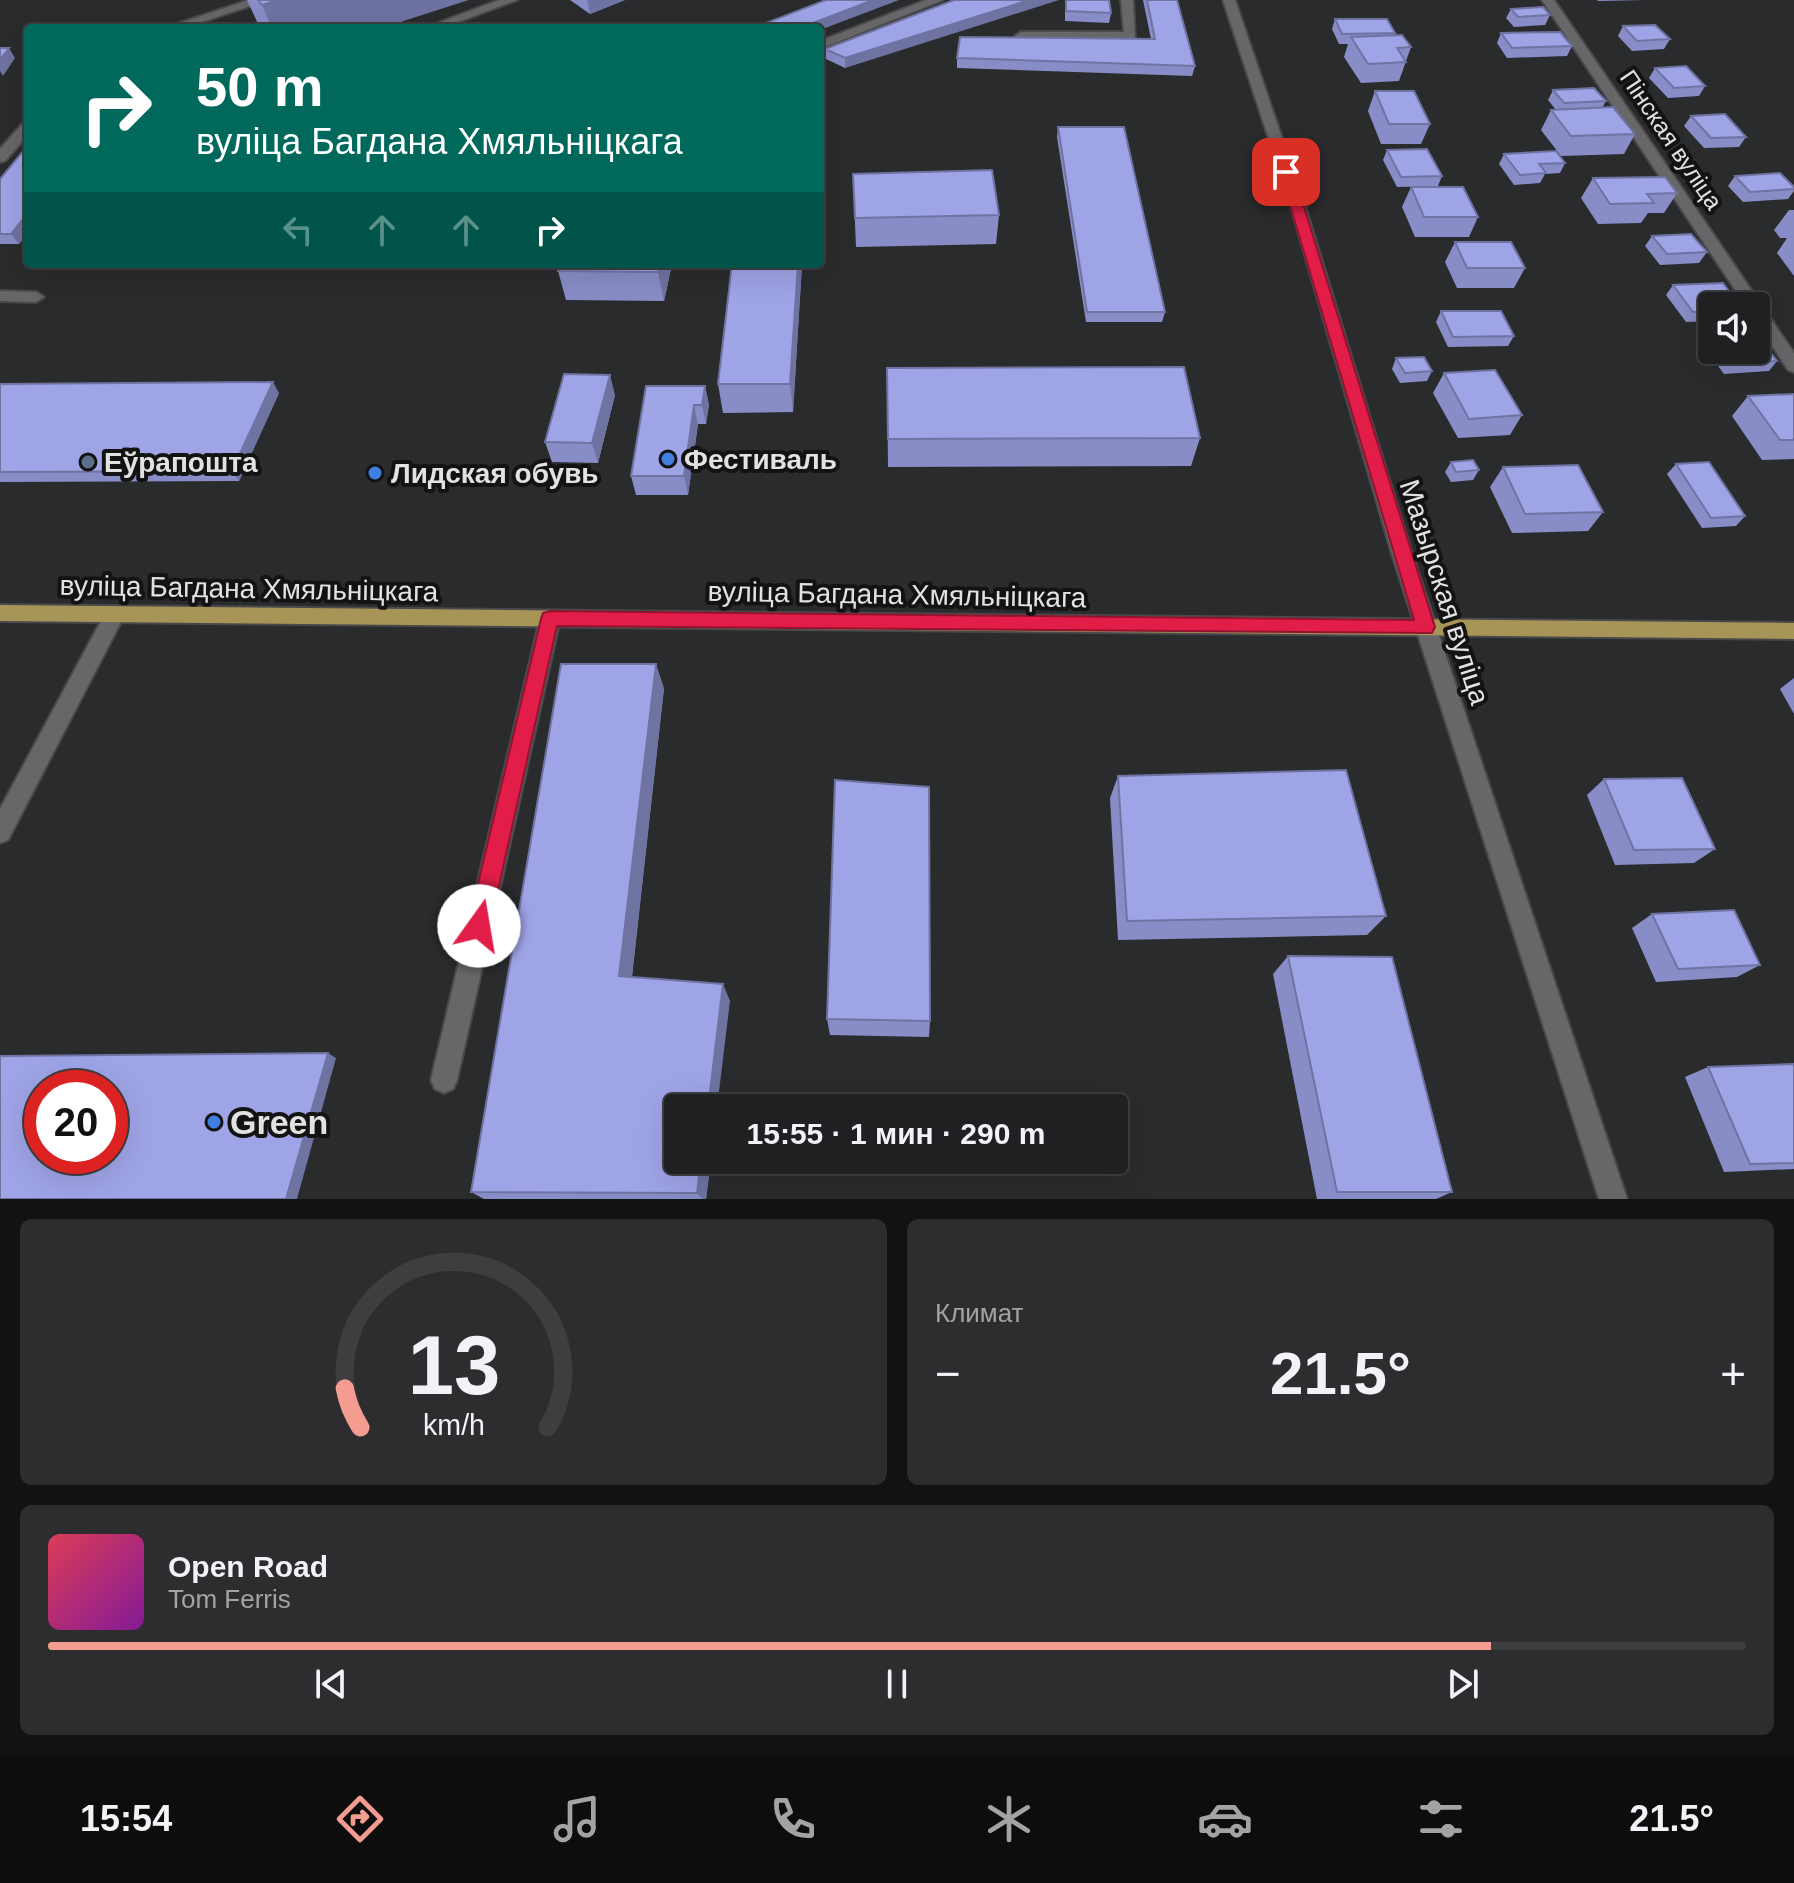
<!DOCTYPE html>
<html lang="ru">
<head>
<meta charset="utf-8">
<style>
	:root { --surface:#202022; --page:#2d2d2f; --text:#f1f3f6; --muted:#a2a3a5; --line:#3d3e40; --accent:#f59c90 }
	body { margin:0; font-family:Arial,sans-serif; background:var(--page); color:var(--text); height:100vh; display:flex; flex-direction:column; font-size:30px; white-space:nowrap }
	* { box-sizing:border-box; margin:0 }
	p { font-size:26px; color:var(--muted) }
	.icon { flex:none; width:44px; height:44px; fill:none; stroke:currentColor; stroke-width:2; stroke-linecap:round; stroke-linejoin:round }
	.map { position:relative; height:1199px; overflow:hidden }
	.panel { display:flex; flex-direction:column; gap:20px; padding:20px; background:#121213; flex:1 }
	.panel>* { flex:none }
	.guide { position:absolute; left:24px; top:24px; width:800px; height:244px; border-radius:8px; box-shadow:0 8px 32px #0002,0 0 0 2px var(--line); background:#00695c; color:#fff; overflow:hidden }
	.buttons { position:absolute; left:1698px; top:292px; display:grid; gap:16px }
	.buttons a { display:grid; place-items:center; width:72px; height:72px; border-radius:8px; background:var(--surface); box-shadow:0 8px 32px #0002,0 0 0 2px var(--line); font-size:40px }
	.speed { position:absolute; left:24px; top:1070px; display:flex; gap:16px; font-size:40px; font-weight:700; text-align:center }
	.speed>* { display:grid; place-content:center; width:104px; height:104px; border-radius:50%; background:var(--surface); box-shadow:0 8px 32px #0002,0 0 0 2px var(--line); line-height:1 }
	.speed .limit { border:12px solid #d22; background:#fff; color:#111 }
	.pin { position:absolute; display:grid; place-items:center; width:68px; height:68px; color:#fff; margin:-34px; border-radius:16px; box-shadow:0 4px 12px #0006 }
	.me { position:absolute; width:88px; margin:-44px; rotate:13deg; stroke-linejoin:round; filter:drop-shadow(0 0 6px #0008) }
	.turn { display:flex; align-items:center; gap:28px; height:168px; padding:0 40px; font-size:36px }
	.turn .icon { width:104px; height:104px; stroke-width:2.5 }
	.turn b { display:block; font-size:56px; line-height:68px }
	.lanes { display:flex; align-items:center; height:76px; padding:0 40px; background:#0003; justify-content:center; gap:40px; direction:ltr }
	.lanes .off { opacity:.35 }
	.big { font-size:60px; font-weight:800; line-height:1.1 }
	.panel .widget { flex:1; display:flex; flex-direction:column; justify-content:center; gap:12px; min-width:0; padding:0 28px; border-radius:12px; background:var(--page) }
	.panel .dial { align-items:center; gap:0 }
	.dial svg { height:208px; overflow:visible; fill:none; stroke:var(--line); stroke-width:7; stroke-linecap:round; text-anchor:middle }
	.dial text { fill:var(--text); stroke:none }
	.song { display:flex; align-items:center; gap:24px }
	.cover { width:96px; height:96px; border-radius:12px; background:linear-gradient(135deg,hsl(350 70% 55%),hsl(290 70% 35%)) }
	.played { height:8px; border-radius:4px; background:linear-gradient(90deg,var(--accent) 85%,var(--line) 85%) }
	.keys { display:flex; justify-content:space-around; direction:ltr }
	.heat { display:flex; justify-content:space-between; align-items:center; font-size:44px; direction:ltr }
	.panel .tiles { flex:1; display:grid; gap:20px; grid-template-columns:1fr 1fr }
	.widget:last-child { grid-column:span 2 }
	.trip { position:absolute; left:664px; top:1094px; width:464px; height:80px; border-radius:8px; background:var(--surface); box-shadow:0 8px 32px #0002,0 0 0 2px var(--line); font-weight:800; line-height:80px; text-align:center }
	.dock { display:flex; height:128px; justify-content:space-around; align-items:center; background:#0d0d0e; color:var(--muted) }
	.dock .icon { width:56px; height:56px }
	.dock .current { color:var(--accent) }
	.dock b { font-size:36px; color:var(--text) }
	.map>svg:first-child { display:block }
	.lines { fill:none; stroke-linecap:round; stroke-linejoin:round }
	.minor-casing { stroke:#49494b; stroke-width:4 }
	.major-casing { stroke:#49494b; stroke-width:4 }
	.minor { fill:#67676a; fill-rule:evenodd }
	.major { fill:#a79457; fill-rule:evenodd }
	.wall { fill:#898dc7 }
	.shaded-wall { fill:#6f73a2 }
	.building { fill:#9fa4e7; stroke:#6f73a2; stroke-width:2; fill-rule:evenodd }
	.route { fill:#e11d48; stroke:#92132f; stroke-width:2 }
	.shop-dot { fill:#3f7fe0; stroke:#131314; stroke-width:3 }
	.service-dot { fill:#5c6f8a; stroke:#131314; stroke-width:3 }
	.labels { text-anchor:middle; stroke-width:8; stroke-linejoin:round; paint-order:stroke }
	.far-street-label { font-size:24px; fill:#e2e2e3; stroke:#131314 }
	.poi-label { font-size:28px; font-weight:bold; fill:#e2e2e3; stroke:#131314; text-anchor:start }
	.street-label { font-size:28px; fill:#e2e2e3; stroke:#131314 }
	.near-poi-label { font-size:34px; font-weight:bold; fill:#e2e2e3; stroke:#131314; text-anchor:start }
</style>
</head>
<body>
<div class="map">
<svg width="1794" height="1199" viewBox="0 0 1794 1199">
	<rect width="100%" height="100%" fill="#2a2b2d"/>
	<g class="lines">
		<defs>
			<path id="minor" d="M 249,0 L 268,0 L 184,28 L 165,28 Z
				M 499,0 L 517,0 L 442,28 L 430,26 Z
				M 926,0 L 943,0 L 820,49 L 820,41 Z
				M 1121,0 L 1133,0 L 1135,39 L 1021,40 L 1015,36 L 1021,32 L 1124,32 Z
				M 1223,0 L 1235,0 L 1303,200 L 1412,554 L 1627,1199 L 1599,1199 L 1392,554 L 1289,200 Z
				M 1542,0 L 1554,0 L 1794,353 L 1794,372 L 1788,370 L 1756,321 L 1756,306 L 1746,306 Z
				M 28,122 L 28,135 L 5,161 L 0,162 L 0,149 L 23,123 Z
				M 0,291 L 36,292 L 44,297 L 36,302 L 0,301 Z
				M 115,606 L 122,608 L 125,614 L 8,840 L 0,843 L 0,809 L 108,608 Z
				M 550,611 L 557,613 L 560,619 L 457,1080 L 453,1089 L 444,1093 L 435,1089 L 431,1080 L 540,619 L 543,613 Z"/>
			<path id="major" d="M 0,605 L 1794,623 L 1794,639 L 0,621 Z"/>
		</defs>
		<use href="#minor" class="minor-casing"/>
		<use href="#major" class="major-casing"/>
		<use href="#minor" class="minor"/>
		<use href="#major" class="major"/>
	</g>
	<path class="wall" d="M 247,0 L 468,0 L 381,28 L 260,28 Z
		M 570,0 L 625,0 L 590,14 Z
		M 954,0 L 845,68 L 826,59 L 825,49 Z
		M 1065,0 L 1109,0 L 1111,13 L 1109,23 L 1065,21 Z
		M 1143,0 L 1177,0 L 1195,66 L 1192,76 L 957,68 L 957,58 L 1151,39 Z
		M 1597,0 L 1644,0 L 1598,1 Z
		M 1511,9 L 1550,15 L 1545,25 L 1514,27 L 1506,18 Z
		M 1335,19 L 1395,33 L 1395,35 L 1411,47 L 1399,81 L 1361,83 L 1344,57 L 1348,44 L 1339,44 L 1332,29 Z
		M 1623,26 L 1670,39 L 1664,49 L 1632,51 L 1618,36 Z
		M 1501,33 L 1572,46 L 1567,56 L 1507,58 L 1497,43 Z
		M 1655,68 L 1705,86 L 1699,96 L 1668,98 L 1649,78 Z
		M 1553,90 L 1606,101 L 1602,108 L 1635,134 L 1624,154 L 1561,156 L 1541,130 L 1551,110 L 1556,110 L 1548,100 Z
		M 1375,91 L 1430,124 L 1421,144 L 1381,144 L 1368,111 Z
		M 1691,116 L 1746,137 L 1739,147 L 1704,148 L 1684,126 Z
		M 1058,127 L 1165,312 L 1162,322 L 1086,322 L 1057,137 Z
		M 28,145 L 28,232 L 19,244 L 0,244 L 0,179 Z
		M 1387,150 L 1442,176 L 1438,186 L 1397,187 L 1383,160 Z
		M 1504,154 L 1565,163 L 1560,173 L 1545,174 L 1540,183 L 1514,185 L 1499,164 Z
		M 853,174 L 999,215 L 996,244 L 856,247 Z
		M 1735,176 L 1794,187 L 1794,191 L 1788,199 L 1743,202 L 1728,186 Z
		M 1593,178 L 1677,193 L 1664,213 L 1648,213 L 1641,223 L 1598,224 L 1581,198 Z
		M 1411,187 L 1478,217 L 1469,237 L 1415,237 L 1402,207 Z
		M 1789,210 L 1794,210 L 1794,276 L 1777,253 L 1787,238 L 1780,238 L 1774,230 Z
		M 1652,236 L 1707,252 L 1699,263 L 1660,265 L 1645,246 Z
		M 1455,242 L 1525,268 L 1514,288 L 1457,288 L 1445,262 Z
		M 560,264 L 672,264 L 664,301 L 566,300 L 558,271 Z
		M 732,264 L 802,264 L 793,412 L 723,413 L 718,384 Z
		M 1673,285 L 1738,303 L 1735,306 L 1712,306 L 1712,321 L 1686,322 L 1666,295 Z
		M 1441,311 L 1514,336 L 1508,346 L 1448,347 L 1436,322 Z
		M 1712,342 L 1712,350 L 1756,350 L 1777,361 L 1769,371 L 1724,374 L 1706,350 Z
		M 1396,358 L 1432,371 L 1427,381 L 1400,383 L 1392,369 Z
		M 887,368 L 1200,438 L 1191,466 L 888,467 Z
		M 1444,373 L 1522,415 L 1510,435 L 1458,438 L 1433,393 Z
		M 0,384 L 279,393 L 239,481 L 0,482 Z
		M 705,386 L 709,405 L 706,424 L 698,424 L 688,495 L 636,495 L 631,476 Z
		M 1794,394 L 1794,459 L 1762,460 L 1732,416 L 1748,396 Z
		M 615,395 L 598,463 L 552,462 L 545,442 Z
		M 1451,462 L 1479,470 L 1473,480 L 1451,482 L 1445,472 Z
		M 1676,464 L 1745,516 L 1736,526 L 1702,528 L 1667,474 Z
		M 1503,467 L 1603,512 L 1588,531 L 1512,533 L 1490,487 Z
		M 1794,678 L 1794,714 L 1780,689 Z
		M 664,688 L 632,977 L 730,1001 L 678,1160 L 711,1160 L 706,1199 L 484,1199 L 471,1192 Z
		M 1118,776 L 1386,916 L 1367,935 L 1118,940 L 1110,798 Z
		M 1604,779 L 1715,849 L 1694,863 L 1615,865 L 1587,795 Z
		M 1652,914 L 1760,965 L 1737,977 L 1656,982 L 1632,928 Z
		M 1288,956 L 1452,1192 L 1436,1199 L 1317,1199 L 1273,974 Z
		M 827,1019 L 930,1021 L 929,1037 L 830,1035 Z
		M 1794,1064 L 1794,1169 L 1724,1172 L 1685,1077 L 1708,1067 Z"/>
	<path class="shaded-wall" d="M 277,0 L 468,0 L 381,28 L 272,28 L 262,5 Z
		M 587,0 L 625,0 L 590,14 Z
		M 873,0 L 899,0 L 820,30 L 820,28 L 800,28 Z
		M 1029,0 L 1059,0 L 845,68 L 845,58 Z
		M 9,48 L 15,58 L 3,76 L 0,71 L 0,60 Z
		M 28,212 L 28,232 L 19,244 L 11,234 Z
		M 660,264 L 672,264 L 664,301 L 658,272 Z
		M 798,264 L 802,264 L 793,412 L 790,384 Z
		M 610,375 L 615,395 L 598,463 L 592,443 Z
		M 273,382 L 279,393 L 239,481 L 232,471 Z
		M 705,386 L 709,405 L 706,424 L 702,405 Z
		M 694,405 L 698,424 L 688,495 L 684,476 Z
		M 656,664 L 664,688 L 630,993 L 619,976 Z
		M 723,984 L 730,1001 L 717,1108 L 708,1108 Z
		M 328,1053 L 336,1058 L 297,1199 L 286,1199 Z
		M 701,1160 L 711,1160 L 706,1199 L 702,1199 L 697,1193 Z"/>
	<path class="building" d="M 258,0 L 277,0 L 262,5 Z
		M 826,0 L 873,0 L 800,28 L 753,28 Z
		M 954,0 L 1029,0 L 845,58 L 825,49 Z
		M 1066,0 L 1109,0 L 1111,13 L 1066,11 Z
		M 1147,0 L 1177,0 L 1195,66 L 957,58 L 960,37 L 1155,39 Z
		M 1543,7 L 1550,15 L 1518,17 L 1511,9 Z
		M 1335,19 L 1387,19 L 1395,33 L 1342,34 Z
		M 1655,25 L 1670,39 L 1637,41 L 1623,26 Z
		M 1560,32 L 1572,46 L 1512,48 L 1501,33 Z
		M 1402,35 L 1411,47 L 1397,48 L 1406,62 L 1368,64 L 1351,37 Z
		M 0,48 L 9,48 L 0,60 Z
		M 1686,66 L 1705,86 L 1674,88 L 1655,68 Z
		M 1594,88 L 1606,101 L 1564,103 L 1553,90 Z
		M 1375,91 L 1414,91 L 1430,124 L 1389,124 Z
		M 1613,107 L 1635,134 L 1571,136 L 1551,110 Z
		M 1725,114 L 1746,137 L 1711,138 L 1691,116 Z
		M 1058,127 L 1124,127 L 1165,312 L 1087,312 Z
		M 28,145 L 28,212 L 11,234 L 0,234 L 0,179 Z
		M 1427,149 L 1442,176 L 1401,177 L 1387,150 Z
		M 1556,151 L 1565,163 L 1539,164 L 1546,173 L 1520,175 L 1504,154 Z
		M 992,170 L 999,215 L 855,218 L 853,174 Z
		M 1780,173 L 1794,187 L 1794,189 L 1750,192 L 1735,176 Z
		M 1665,177 L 1677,193 L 1647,194 L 1654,203 L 1610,204 L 1593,178 Z
		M 1411,187 L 1463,187 L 1478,217 L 1424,217 Z
		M 1691,234 L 1707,252 L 1667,254 L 1652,236 Z
		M 1455,242 L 1511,242 L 1525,268 L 1467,268 Z
		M 560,264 L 660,264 L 658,272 L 558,271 Z
		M 732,264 L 798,264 L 790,384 L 718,384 Z
		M 1723,283 L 1738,303 L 1719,303 L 1721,306 L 1712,306 L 1712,311 L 1693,312 L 1673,285 Z
		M 1441,311 L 1501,311 L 1514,336 L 1453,337 Z
		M 1756,337 L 1758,337 L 1777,361 L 1733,364 L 1722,350 L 1756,350 Z
		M 1424,357 L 1432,371 L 1405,373 L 1396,358 Z
		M 1184,367 L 1200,438 L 888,439 L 887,368 Z
		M 1495,370 L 1522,415 L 1469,419 L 1444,373 Z
		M 564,374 L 610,375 L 592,443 L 545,442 Z
		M 273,382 L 232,471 L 0,472 L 0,384 Z
		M 646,386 L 705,386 L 702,405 L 694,405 L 684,476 L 631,476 Z
		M 1794,394 L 1794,440 L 1780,440 L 1748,396 Z
		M 1473,460 L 1479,470 L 1456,472 L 1451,462 Z
		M 1709,462 L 1745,516 L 1711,518 L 1676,464 Z
		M 1578,465 L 1603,512 L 1525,514 L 1503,467 Z
		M 561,664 L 656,664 L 619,976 L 723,984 L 708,1108 L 678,1108 L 678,1160 L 701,1160 L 697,1193 L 471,1192 Z
		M 1346,770 L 1386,916 L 1127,921 L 1118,776 Z
		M 1682,778 L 1715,849 L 1634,850 L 1604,779 Z
		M 835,780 L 929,787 L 930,1021 L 827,1019 Z
		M 1734,910 L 1760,965 L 1678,969 L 1652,914 Z
		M 1288,956 L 1392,957 L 1452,1192 L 1337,1192 Z
		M 328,1053 L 286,1199 L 0,1199 L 0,1056 ZM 42,1088 L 110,1088 L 110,1156 L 42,1156 Z
		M 1794,1064 L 1794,1163 L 1750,1164 L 1708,1067 Z"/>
	<path class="route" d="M 1282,169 L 1293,172 L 1435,627 L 1432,633 L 557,626 L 490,926 L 487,934 L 479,937 L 472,934 L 468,926 L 541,619 L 543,613 L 550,611 L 1414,620 L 1280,172 Z"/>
	<g class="shop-dot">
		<circle cx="668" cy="459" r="8"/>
		<circle cx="375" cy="473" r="8"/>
		<circle cx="214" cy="1122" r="8"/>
	</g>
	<circle class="service-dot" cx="88" cy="462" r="8"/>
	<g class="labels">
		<g class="far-street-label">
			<text transform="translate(1671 140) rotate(56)" y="8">Пінская вуліца</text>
		</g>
		<g class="poi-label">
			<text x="684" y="469">Фестиваль</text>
			<text x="104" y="472">Еўрапошта</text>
			<text x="391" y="483">Лидская обувь</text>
		</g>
		<g class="street-label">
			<text transform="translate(249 588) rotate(1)" y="10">вуліца Багдана Хмяльніцкага</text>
			<text transform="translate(1445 592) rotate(72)" y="10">Мазырская вуліца</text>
			<text transform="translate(897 594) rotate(1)" y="10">вуліца Багдана Хмяльніцкага</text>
		</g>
		<g class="near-poi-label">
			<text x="230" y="1134">Green</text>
		</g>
	</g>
</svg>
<div class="buttons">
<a><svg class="icon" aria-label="sound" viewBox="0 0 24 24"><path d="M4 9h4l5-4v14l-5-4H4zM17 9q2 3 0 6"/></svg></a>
</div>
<div class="speed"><div class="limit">20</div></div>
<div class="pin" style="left:1286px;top:172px;background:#d93025"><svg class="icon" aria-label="arrive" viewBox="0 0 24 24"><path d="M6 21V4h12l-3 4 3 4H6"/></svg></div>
<svg class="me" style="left:479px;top:926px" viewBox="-20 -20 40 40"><circle r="19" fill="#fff"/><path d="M0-13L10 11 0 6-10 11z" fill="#e11d48"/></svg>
<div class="trip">15:55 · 1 мин · 290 m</div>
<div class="guide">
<div class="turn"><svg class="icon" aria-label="right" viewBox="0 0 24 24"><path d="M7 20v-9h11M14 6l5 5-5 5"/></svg><div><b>50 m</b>вуліца Багдана Хмяльніцкага</div></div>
<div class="lanes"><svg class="icon off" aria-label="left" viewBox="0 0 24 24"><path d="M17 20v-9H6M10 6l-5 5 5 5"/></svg><svg class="icon off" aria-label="ahead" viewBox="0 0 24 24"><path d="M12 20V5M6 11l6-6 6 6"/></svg><svg class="icon off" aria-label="ahead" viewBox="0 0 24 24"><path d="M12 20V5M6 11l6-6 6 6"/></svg><svg class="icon" aria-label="right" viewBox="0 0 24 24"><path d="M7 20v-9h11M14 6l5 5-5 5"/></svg></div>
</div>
</div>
<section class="panel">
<div class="tiles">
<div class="widget dial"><svg viewBox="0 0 100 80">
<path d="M14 69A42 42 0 1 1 86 69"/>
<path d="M14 69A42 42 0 0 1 8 54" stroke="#f59c90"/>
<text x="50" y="56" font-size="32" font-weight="700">13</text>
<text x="50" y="72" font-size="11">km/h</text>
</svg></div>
<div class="widget"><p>Климат</p>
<div class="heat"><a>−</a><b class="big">21.5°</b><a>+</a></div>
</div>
<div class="widget">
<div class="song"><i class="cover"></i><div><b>Open Road</b><p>Tom Ferris</p></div></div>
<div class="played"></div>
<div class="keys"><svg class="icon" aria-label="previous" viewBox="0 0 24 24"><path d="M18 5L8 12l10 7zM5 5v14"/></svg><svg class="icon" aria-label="pause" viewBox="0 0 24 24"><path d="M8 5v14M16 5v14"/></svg><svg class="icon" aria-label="next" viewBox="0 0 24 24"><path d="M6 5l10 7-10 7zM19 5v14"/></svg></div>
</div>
</div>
</section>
<nav class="dock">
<b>15:54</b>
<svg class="icon current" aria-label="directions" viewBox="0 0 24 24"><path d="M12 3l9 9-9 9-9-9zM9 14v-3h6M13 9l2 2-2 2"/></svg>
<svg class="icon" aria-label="music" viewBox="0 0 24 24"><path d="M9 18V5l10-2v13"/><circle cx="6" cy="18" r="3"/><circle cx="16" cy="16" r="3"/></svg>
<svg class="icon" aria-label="phone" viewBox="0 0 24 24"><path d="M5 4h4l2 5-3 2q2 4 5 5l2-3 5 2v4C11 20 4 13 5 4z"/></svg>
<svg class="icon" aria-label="climate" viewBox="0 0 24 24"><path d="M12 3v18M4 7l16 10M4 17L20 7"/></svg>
<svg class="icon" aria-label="car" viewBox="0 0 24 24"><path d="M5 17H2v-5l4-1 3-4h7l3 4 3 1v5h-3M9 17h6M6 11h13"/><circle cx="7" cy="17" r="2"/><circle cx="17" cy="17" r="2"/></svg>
<svg class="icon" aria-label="filters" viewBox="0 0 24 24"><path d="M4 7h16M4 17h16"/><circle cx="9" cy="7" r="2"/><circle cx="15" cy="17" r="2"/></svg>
<b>21.5°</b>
</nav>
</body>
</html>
